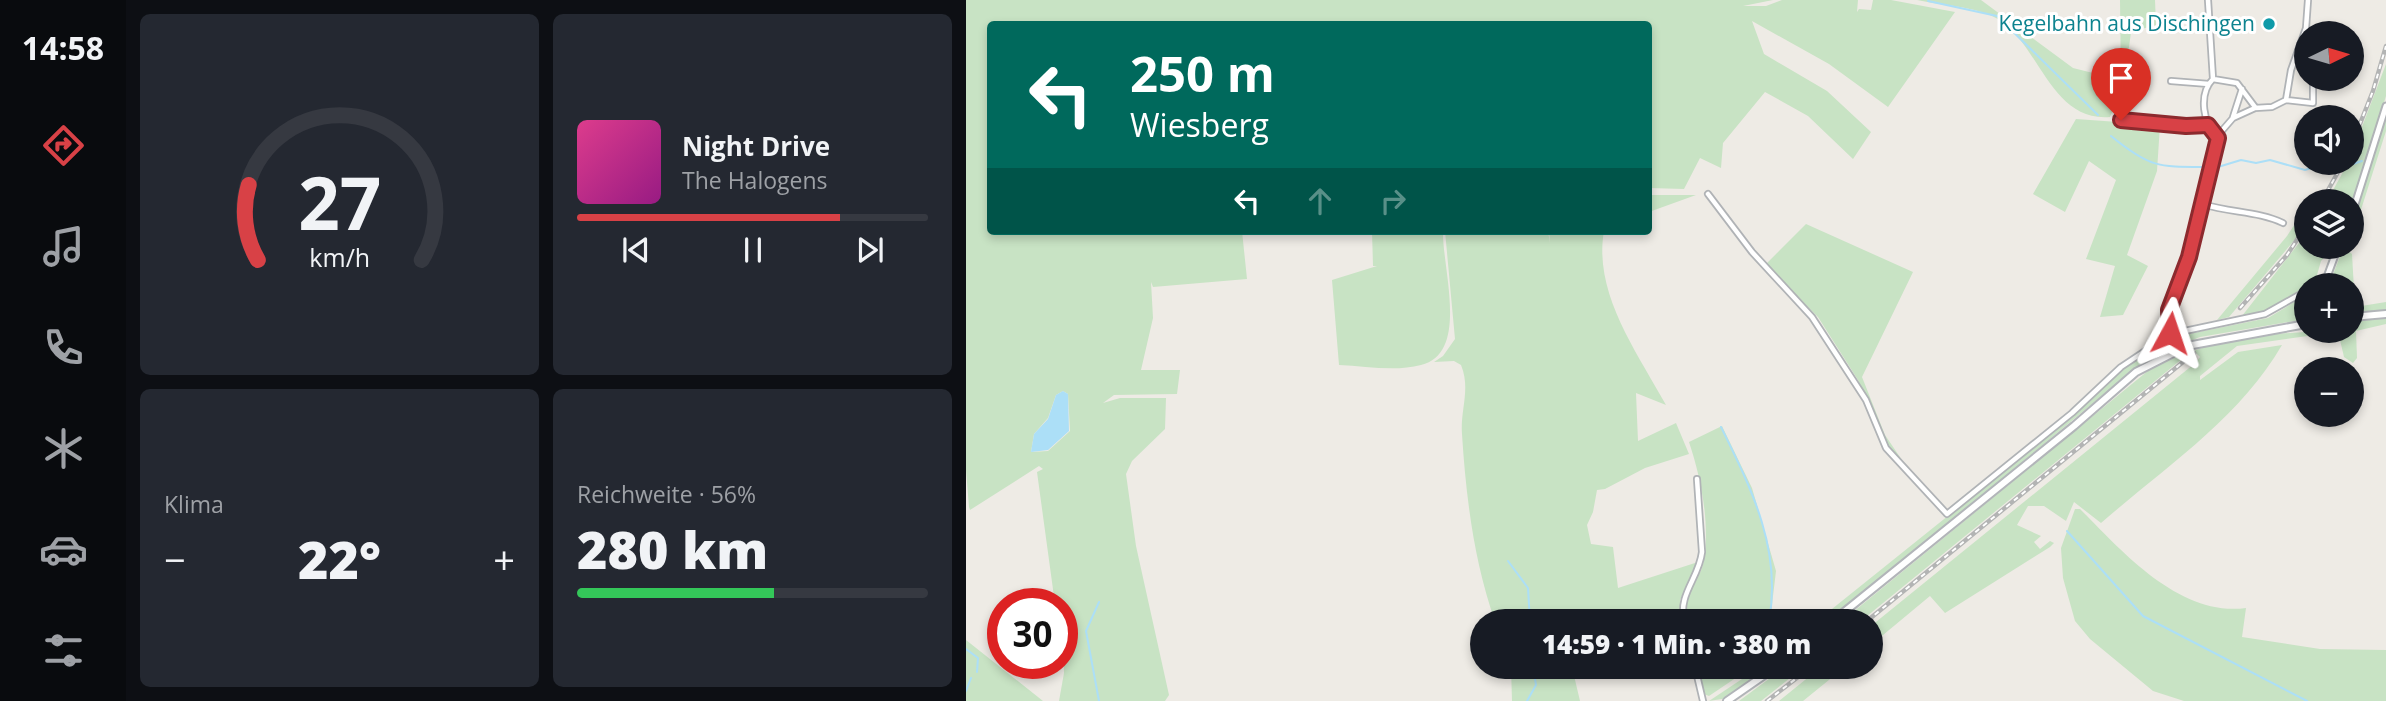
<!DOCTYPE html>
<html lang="de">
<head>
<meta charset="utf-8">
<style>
	:root { --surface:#171b24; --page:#242831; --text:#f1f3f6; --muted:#9ea1a6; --line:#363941; --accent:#d84146 }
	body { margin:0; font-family:"Open Sans",sans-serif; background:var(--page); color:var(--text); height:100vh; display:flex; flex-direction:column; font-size:26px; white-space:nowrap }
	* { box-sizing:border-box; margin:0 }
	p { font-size:23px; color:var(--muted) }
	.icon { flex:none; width:38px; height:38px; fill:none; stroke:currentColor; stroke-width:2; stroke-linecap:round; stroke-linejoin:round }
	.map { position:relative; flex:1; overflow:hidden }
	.drawer { display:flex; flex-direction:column; gap:14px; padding:14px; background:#0d0f14; width:840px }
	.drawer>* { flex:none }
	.hud { position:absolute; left:21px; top:21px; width:665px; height:214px; border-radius:7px; box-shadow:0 4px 10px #0003; background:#00695c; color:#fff; overflow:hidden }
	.needle { width:46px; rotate:85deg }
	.tools { position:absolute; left:1328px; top:21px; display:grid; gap:14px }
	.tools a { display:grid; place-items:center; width:70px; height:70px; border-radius:50%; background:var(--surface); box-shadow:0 4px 10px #0003; font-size:35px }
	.speed { position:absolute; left:21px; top:588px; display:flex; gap:14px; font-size:35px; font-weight:700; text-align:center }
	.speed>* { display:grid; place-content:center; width:91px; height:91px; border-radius:50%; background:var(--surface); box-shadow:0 4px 10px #0003; line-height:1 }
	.speed .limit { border:10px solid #d22; background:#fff; color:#111 }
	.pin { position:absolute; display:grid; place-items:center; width:60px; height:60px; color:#fff; margin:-72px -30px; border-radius:50% 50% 50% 0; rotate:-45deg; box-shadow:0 0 7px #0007 }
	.pin .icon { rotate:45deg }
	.me { position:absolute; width:77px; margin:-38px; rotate:5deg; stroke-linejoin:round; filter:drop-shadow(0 0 5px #0008) }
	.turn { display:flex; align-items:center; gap:24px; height:147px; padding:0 28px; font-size:32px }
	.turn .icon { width:91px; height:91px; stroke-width:2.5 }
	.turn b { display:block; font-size:49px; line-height:60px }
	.lanes { display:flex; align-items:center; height:66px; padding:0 28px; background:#0003; justify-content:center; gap:35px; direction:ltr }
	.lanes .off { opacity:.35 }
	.big { font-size:52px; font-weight:800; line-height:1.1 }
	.drawer .tile { flex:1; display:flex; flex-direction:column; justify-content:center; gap:10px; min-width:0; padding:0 24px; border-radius:10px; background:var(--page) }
	.drawer .dial { align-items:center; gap:0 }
	.dial svg { height:182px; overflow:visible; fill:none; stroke:var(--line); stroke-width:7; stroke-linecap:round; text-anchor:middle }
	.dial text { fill:var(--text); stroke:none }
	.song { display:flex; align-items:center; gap:21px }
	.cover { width:84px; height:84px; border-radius:10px; background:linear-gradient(135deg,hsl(330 70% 55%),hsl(310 70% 35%)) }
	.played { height:7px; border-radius:4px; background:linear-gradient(90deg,var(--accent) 75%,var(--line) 75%) }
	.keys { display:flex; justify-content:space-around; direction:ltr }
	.heat { display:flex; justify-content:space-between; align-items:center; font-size:38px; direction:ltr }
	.charge { height:10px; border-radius:5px; background:linear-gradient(90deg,#34c759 56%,var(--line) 0) }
	.drawer .tiles { flex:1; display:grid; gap:14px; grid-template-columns:repeat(2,1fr) }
	.trip { position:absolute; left:504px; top:609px; width:413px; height:70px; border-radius:35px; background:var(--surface); box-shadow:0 4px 10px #0003; font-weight:800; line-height:70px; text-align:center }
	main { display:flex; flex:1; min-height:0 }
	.tabs { display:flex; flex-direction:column; width:126px; justify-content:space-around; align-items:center; background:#090b0e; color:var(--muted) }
	.tabs .icon { width:49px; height:49px }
	.tabs .on { color:var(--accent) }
	.tabs b { font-size:32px; color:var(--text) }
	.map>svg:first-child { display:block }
	.green { fill:#c8e3c4; fill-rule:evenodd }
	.water { fill:#acdff7 }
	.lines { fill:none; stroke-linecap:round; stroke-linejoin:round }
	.stream { stroke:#acdff7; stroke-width:2 }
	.minor-casing { stroke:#b0b3b6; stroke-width:8 }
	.tertiary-casing { stroke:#b0b3b6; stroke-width:9 }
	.secondary-casing { stroke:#b2b5b9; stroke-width:10 }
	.minor { stroke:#fff; stroke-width:4.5 }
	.tertiary { stroke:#fff; stroke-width:5 }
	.secondary { stroke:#fff; stroke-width:6 }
	.rail-casing { stroke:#b3b4b4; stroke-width:4.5 }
	.rail { stroke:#fff; stroke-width:2; stroke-dasharray:5; stroke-linecap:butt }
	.route-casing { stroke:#8c2a2e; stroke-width:18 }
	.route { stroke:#d84146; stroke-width:12 }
	.culture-dot { fill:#0f9aa8; stroke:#fff; stroke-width:2.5 }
	.labels { text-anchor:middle; stroke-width:6; stroke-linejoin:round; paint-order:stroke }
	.culture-label { font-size:21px; fill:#0d838f; stroke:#fff; text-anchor:end }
</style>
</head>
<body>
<main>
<nav class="tabs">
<b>14:58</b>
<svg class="icon on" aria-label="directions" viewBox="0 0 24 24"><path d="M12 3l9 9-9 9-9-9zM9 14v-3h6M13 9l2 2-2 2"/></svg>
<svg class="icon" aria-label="music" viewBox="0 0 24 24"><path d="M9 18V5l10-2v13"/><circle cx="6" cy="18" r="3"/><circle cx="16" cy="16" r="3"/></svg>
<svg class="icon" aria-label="phone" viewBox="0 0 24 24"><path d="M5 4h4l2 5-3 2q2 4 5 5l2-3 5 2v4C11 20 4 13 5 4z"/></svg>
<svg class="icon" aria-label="climate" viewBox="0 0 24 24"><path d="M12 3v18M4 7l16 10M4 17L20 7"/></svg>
<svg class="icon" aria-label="car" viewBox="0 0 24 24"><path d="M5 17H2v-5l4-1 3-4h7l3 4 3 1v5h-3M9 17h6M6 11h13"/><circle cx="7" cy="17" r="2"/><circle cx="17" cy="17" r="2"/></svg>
<svg class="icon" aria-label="filters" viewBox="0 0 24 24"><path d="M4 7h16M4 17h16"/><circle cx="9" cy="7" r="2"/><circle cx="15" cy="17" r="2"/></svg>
</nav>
<section class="drawer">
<div class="tiles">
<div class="tile dial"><svg viewBox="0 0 100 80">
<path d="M14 69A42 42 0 1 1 86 69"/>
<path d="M14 69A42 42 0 0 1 10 36" stroke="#d84146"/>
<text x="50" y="56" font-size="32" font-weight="700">27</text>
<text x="50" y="72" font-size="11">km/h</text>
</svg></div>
<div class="tile">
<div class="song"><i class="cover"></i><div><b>Night Drive</b><p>The Halogens</p></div></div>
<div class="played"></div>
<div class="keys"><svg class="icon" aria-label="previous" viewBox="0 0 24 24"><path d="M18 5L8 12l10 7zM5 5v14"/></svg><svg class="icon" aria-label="pause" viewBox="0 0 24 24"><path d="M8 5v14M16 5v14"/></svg><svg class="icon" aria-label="next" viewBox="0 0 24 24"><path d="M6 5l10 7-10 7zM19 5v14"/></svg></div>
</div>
<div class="tile"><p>Klima</p>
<div class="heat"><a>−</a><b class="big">22°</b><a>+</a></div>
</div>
<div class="tile"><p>Reichweite · 56%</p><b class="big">280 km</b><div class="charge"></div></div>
</div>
</section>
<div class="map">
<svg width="1420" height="701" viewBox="0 0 1420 701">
	<rect width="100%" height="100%" fill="#eeebe5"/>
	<path class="green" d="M 0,0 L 807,0 L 777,6 L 800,6 L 816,0 L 892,0 L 891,12 L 893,9 L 905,10 L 907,0 L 925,0 L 989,12 L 922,107 L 863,64 L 786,21 L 798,54 L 861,91 L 905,132 L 887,159 L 842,116 L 799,92 L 757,143 L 755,168 L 734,158 L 718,189 L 683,188 L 682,24 L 24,24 L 24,231 L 276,231 L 281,279 L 187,287 L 185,282 L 187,318 L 175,370 L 214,370 L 211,394 L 148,395 L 137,403 L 154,398 L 200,398 L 199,429 L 166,461 L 160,474 L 170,546 L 203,695 L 199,701 L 93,701 L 98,673 L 96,604 L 89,604 L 71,472 L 77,469 L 73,466 L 4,510 L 3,507 L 0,470 ZM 97,391 L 102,394 L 104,431 L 82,451 L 65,452 L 68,434 L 82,418 L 90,395 Z
		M 951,0 L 1015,0 L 1107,68 L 1155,80 L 1154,0 L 1189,0 L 1190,25 L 1165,32 L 1158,86 L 1144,117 C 1088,122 1075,53 1039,24 C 1017,6 978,6 951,0 Z
		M 1420,64 L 1420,96 L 1386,205 L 1386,201 L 1361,201 L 1382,163 L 1386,163 L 1386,153 Z
		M 1420,117 L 1420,131 L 1386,238 L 1392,203 Z
		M 1110,119 L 1194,125 L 1191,171 L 1161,255 L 1182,266 L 1157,315 L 1134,317 L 1149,266 L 1120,259 L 1150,180 L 1123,161 L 1099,212 L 1067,194 Z
		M 683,195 L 730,195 L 683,212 Z
		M 1340,207 L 1338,229 L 1263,317 L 1251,320 L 1321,236 Z
		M 840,224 L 947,272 L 896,377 L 919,435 L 940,466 L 924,452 L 892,380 L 852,317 L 799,265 Z
		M 406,231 L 477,231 C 476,268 504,353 455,365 C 429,372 400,366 373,365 L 366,280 L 411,266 L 407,266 Z
		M 479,231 L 582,231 L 584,243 L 583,231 L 638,231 C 627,293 671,352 700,405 L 670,393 L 672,441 L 710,423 L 723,454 L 679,468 L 639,489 L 631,490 L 627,512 L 621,525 L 625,544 L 647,547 L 652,588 L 732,562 L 714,600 L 715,615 L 699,621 L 529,621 C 508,562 500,497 496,434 C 494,410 505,389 495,365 L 488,361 L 468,362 L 477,356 L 489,339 Z
		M 1340,234 L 1340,247 L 1368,247 L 1355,261 L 1349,282 L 1299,311 L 1276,316 Z
		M 1381,250 L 1386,254 L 1389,307 L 1420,302 L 1420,311 L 1386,312 L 1386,285 L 1363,285 L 1376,251 Z
		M 1340,295 L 1340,319 L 1234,337 L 1180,359 L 886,604 L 864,621 L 851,621 L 1094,426 L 1152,371 L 1174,356 L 1208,337 L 1302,318 Z
		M 1420,318 L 1420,324 L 1390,331 L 1391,358 L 1387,363 L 1378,357 L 1374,340 L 1363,333 L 1271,346 L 1234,376 L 1234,380 L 1272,352 L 1316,345 C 1273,419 1198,468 1135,523 L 1108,502 L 1100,521 L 1078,506 L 1062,506 L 1051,525 L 1075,536 L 1068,542 L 1074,549 L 1084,541 L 1088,543 L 1084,547 L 979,613 L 964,596 L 905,645 L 905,626 L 1228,364 L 1234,357 L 1227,350 L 895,621 L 876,621 L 1183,370 C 1247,336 1316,331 1386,331 L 1386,322 Z
		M 756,426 L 786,488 L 810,571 L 804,621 L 721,621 C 714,588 734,585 738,560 C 744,522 735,478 723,442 Z
		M 1109,509 L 1114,509 C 1156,551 1213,617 1280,608 L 1276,637 L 1354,649 L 1420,650 L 1420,701 L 1218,701 L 1187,691 L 1124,639 L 1109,621 L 1097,578 L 1095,548 Z
		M 0,640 L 77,701 L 0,701 Z
		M 545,667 L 606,667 L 614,701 L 546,701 Z
		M 732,667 L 786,667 L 743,696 L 738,694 Z
		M 794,667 L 806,667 L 762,698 L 743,701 Z
		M 819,667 L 838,667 L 795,701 L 773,701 Z
		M 855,667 L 879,667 L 837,701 L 813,701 Z"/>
	<path class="water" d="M 97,391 L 102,394 L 103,431 L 82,450 L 65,452 L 68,434 L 82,419 L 90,395 Z"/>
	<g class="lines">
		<path class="stream" d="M 962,1 L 1031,16 L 1132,115
			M 1145,136 C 1184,168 1193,167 1241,167
			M 1387,164 L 1396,161
			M 1252,167 L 1275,160 L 1290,163 L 1304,160 L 1339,170 L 1361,163
			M 755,427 C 786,490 816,550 803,621
			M 1101,531 L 1177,616 L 1341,701
			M 542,561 L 562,588 L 564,621
			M 0,649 L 12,658 L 11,672
			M 0,691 L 5,678
			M 133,701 L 120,631 L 133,602
			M 561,701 L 570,685 L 567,667"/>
		<defs>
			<path id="minor" d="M 1242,0 L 1247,79 C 1232,94 1237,125 1252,138
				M 1247,79 L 1271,83 L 1289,107
				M 1205,81 L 1243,84
				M 1320,100 L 1347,103 L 1347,79
				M 1267,117 L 1276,89
				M 1155,120 L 1242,125
				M 742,194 L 786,252 L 846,317 L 900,400 L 920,448 L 981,514 L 1106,413 L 1155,367 L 1200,337 L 1205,327
				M 1237,204 C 1264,213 1292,211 1317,223
				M 1340,291 L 1299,314 L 1214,332 L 1203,324 L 1203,310 L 1223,257 L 1254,133 L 1267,118 L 1289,108 L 1306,107 L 1320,100 L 1325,70 L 1340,28 L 1342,0
				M 718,621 C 712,594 733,578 736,552 L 731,479
				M 729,667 L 737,701"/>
			<path id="tertiary" d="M 1386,214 L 1420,106
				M 1358,285 L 1372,247"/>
			<path id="secondary" d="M 1386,317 L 1420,314
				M 867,621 L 1108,426 L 1170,372 L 1221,346 L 1340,324
				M 761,701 L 810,667"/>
		</defs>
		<use href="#minor" class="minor-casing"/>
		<use href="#tertiary" class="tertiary-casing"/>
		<use href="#secondary" class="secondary-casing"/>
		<use href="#minor" class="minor"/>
		<use href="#tertiary" class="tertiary"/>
		<use href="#secondary" class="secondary"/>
		<defs>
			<path id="rail" d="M 1386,144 L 1407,91 L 1420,46
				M 1356,201 L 1377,163
				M 1274,308 L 1321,255 L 1340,226
				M 901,621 L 1228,353
				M 801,701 L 845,667"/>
		</defs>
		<use href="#rail" class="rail-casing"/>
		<use href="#rail" class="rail"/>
	</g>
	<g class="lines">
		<defs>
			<path id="route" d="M 1155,120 L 1220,126 L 1242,125 L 1252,138 L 1223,257 L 1203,310 L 1204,333"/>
		</defs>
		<use href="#route" class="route-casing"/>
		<use href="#route" class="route"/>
	</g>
	<circle class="culture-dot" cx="1303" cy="24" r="7"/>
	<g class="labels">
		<g class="culture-label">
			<text x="1289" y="31">Kegelbahn aus Dischingen</text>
		</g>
	</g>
</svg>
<div class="tools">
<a><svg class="needle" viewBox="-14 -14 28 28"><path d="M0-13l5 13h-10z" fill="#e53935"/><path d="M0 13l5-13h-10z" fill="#9ea1a6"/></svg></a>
<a><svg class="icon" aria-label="sound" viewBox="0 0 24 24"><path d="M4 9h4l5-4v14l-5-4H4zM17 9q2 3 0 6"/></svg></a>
<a><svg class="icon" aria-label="layers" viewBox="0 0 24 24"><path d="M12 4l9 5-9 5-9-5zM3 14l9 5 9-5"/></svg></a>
<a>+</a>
<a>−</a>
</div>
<div class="speed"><div class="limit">30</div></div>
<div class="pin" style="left:1155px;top:120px;background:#d93025"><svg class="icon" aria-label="arrive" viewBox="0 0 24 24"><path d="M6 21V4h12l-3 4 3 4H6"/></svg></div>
<svg class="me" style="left:1204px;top:333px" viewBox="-20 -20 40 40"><path d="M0-17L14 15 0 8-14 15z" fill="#d84146" stroke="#fff" stroke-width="4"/></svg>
<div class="trip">14:59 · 1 Min. · 380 m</div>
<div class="hud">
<div class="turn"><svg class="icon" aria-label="left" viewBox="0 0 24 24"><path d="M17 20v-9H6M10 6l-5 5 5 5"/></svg><div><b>250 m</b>Wiesberg</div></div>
<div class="lanes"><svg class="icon" aria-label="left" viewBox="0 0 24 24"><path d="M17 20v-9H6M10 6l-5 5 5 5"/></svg><svg class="icon off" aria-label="ahead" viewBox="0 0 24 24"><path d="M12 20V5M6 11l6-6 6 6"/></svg><svg class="icon off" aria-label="right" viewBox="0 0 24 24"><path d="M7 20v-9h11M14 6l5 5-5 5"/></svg></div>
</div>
</div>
</main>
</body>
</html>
